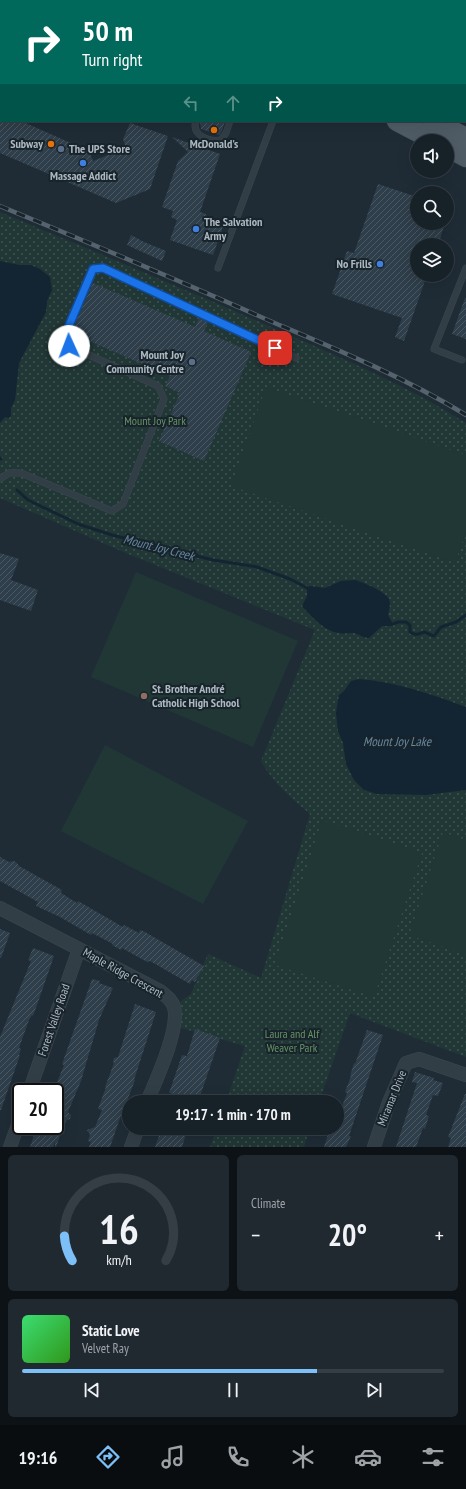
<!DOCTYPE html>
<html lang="en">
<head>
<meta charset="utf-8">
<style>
	:root { --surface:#172128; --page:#202930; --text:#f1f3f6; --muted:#9ea3a8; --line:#363e45; --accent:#7dc0f8 }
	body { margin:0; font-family:"PT Sans Narrow",sans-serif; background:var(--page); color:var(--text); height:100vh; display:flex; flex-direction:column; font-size:15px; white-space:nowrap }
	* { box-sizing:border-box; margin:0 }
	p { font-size:13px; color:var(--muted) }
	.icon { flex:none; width:22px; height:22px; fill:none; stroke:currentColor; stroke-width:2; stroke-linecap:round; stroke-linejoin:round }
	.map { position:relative; height:1147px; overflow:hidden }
	.side { display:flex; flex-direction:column; gap:8px; padding:8px; background:#0d1216; flex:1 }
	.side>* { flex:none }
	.top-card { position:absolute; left:0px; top:0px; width:466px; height:122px; box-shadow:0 4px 16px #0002,0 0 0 1px var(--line); background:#00695c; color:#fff; overflow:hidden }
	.tools { position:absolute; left:410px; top:134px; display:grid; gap:8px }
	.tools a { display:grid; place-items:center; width:44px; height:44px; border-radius:50%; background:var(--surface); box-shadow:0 4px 16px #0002,0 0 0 1px var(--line); font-size:20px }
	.speed { position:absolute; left:12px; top:1083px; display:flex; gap:8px; font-size:20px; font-weight:700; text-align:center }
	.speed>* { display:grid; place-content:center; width:52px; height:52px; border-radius:50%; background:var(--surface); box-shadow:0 4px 16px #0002,0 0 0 1px var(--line); line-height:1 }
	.speed .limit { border:2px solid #111; border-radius:6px; background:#fff; color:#111 }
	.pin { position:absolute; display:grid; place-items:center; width:34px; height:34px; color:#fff; margin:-17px; border-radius:8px; box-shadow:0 2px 6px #0006 }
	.me { position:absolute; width:44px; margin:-22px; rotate:358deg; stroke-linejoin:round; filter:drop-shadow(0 0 3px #0008) }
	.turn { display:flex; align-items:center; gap:14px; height:84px; padding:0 16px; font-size:18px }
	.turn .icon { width:52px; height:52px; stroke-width:2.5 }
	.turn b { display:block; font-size:28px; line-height:34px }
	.lanes { display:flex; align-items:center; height:38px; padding:0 16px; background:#0003; justify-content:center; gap:20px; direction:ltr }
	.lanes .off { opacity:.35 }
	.big { font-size:30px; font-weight:700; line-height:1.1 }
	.side .card { flex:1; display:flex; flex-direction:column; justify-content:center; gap:6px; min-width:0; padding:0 14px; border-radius:6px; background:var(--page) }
	.side .dial { align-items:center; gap:0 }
	.dial svg { height:104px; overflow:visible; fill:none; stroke:var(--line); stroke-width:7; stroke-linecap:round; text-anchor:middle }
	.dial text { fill:var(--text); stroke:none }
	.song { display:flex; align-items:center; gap:12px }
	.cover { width:48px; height:48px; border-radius:6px; background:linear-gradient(135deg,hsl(140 70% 55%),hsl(110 70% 35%)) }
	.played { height:4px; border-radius:2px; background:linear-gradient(90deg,var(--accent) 70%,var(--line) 70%) }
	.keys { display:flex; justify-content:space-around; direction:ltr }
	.heat { display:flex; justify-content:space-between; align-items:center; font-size:22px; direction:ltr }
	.side .tiles { flex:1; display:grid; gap:8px; grid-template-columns:1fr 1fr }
	.card:last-child { grid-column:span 2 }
	.trip { position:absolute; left:122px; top:1095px; width:222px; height:40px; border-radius:20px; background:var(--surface); box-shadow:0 4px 16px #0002,0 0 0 1px var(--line); font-weight:700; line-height:40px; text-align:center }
	.menu { display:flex; height:64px; justify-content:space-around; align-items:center; background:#090d10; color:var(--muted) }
	.menu .icon { width:28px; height:28px }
	.menu .active { color:var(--accent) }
	.menu b { font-size:18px; color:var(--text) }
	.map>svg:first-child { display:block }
	.green { fill:url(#green-dots) }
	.pitch { fill:#213736 }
	.water { fill:#132532 }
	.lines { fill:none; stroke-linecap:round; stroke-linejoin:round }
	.stream { stroke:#132532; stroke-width:3 }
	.building { fill:url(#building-hatch) }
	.service-casing { stroke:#3c4750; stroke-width:7 }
	.minor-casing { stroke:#3c4750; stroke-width:14 }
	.primary-casing { stroke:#3c4750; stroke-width:21 }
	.service { stroke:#323e46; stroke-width:6 }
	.minor { stroke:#323e46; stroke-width:13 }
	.primary { stroke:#505d67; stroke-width:20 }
	.rail-casing { stroke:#54636e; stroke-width:4.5 }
	.rail { stroke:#18232a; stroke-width:3; stroke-dasharray:9; stroke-linecap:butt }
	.route-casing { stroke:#114b97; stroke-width:10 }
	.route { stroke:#1a73e8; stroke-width:7 }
	.food-dot { fill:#e8710a; stroke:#18232a; stroke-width:1.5 }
	.service-dot { fill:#5c6f8a; stroke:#18232a; stroke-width:1.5 }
	.shop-dot { fill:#3f7fe0; stroke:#18232a; stroke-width:1.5 }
	.education-dot { fill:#8d6e63; stroke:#18232a; stroke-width:1.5 }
	.labels { text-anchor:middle; stroke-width:4; stroke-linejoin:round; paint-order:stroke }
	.poi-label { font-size:12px; font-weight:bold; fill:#acb9c3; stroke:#18232a; text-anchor:end }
	.park-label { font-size:12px; fill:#649367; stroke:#18232a }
	.street-label { font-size:12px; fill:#acb9c3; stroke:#18232a }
	.water-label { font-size:13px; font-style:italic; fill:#6489a3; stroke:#18232a }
</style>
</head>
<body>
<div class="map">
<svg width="466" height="1147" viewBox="0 0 466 1147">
	<defs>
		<pattern id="green-dots" width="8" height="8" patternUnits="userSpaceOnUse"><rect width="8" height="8" fill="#213736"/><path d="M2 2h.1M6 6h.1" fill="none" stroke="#3f5251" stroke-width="1.8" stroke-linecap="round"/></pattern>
		<pattern id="building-hatch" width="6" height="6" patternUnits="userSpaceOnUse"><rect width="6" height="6" fill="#2e3e4a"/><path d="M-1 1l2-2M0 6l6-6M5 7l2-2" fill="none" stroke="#4a5862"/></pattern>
	</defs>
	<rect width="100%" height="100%" fill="#1f2c36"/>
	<path class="green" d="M 0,212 C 96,252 192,292 287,334 C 348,361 410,387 466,423 L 466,1057 L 350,1013 L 319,1102 L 226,1102 L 245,1046 L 174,1026 L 174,1006 L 191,994 L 208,954 L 261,978 L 310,814 C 290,797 274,784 261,761 L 315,630 L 121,551 L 0,498 Z
		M 217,1128 L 310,1128 L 304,1147 L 210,1147 Z"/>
	<path class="pitch" d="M 266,387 L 466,455 L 466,532 L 455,563 L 231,486 Z
		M 136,572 L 298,641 L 253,747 L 91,677 Z
		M 105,745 L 248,821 L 203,904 L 61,831 Z
		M 322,820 L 422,853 L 374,997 L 275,965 Z
		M 443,832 L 466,840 L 466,955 L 409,935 Z"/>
	<path class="water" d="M 0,261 L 19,265 L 31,265 L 40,269 L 50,277 L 52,290 L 47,301 L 46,312 L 19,363 L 15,400 L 11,408 L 11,416 L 9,418 L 5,417 L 0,423 Z
		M 355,580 C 364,583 383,590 389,599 C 391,604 389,610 388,615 L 393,624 L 392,626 L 382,626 L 369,638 C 363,638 359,634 354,633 C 349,633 343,634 338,633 C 323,630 312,617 302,606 L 307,596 L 307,588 L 310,586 L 325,588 L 341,581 Z
		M 359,679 C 396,682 431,694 466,707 L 466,790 L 426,795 L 377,794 L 364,790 L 354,780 L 346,764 L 343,743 L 338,731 L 336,713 L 339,695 L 344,691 L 351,681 Z"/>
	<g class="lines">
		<path class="stream" d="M 0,458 L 1,459
			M 17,490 L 28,500 L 78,524 L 112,535 L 213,560 L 257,567 L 290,579 L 307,588
			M 393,624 L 398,622 L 406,622 L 410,625 L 410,632 C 416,636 418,634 424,632 L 434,636 L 441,627 L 456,622 L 466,615"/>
	</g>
	<path class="building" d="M 0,121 L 21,121 L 89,151 L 93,161 L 126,148 L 123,139 L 130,123 L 168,136 L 150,189 L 116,203 L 0,153 Z
		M 200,121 L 225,121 L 222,131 L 219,135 L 201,129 Z
		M 172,137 L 220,154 L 200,212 L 206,214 L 204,221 L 223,227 L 213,255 L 170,240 L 177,220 L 171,217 L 173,211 L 162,207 L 178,161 L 188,152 Z
		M 378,184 L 417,197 L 417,223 L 445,223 L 438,245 L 417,245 L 417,275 L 427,275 L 404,341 L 395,337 L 402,318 L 332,294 L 347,251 L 354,253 Z
		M 131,235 L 144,242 L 166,251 L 162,261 L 127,245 Z
		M 93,283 L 195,327 L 199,318 L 208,322 L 204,331 L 251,352 L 204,461 L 159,441 L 180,393 L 165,386 L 170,376 L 71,333 Z
		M 465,298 L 466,298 L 466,339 L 452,334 Z
		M 0,553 L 19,559 L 11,580 L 38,590 L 31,611 L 0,600 Z
		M 0,857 L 9,862 L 14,861 L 17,863 L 19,866 L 62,890 L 61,893 L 77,903 L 78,901 L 123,927 L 124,925 L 139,933 L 140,930 L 145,932 L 204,966 L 195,982 L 192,980 L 190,984 L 150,961 L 147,962 L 122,948 L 121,950 L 112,945 L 113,944 L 92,933 L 91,935 L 60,917 L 36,906 L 38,902 L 0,881 Z
		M 0,929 L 10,933 L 1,958 L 0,958 Z
		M 33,948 L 54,956 L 37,1005 L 33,1016 L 32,1015 L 29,1020 L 19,1048 L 21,1049 L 19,1055 L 20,1055 L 1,1110 L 0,1110 L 0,1037 L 31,961 L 28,960 Z
		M 92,979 L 100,981 L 99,983 L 113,988 L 99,1020 L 81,1081 L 68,1112 L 71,1115 L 70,1119 L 67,1120 L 64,1125 L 56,1147 L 55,1147 L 55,1142 L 53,1147 L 30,1147 L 37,1126 L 55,1126 L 55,1092 L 53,1092 L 64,1065 L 62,1064 Z
		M 135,1004 L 156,1012 L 134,1080 L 135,1080 L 127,1101 L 126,1101 L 110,1147 L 89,1147 L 91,1142 L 88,1141 L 90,1135 L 87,1130 L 95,1127 L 102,1110 L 98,1109 L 106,1087 L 105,1087 L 114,1063 L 113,1062 L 114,1058 L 118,1057 Z
		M 195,1029 L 220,1038 L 198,1102 L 171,1102 L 174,1094 L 169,1093 L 182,1055 L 187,1056 Z
		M 367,1030 L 383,1035 L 349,1136 L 351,1136 L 346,1147 L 324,1147 L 330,1128 L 337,1128 L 337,1120 L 347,1093 L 345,1092 L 351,1076 L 350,1076 L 354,1063 L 355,1064 Z
		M 415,1072 L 434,1078 L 433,1080 L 443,1083 L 438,1096 L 433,1095 L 426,1115 L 429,1116 L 425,1129 L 423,1128 L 416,1147 L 396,1147 L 417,1083 L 412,1082 Z
		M 465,1094 L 466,1094 L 466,1147 L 448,1147 L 451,1138 L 448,1137 Z
		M 162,1128 L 188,1128 L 182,1147 L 155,1147 Z"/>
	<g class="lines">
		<defs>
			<path id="service" d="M 318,1 L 318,0
				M 196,121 C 191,135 209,142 221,140 L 226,133 L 230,121
				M 218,268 L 273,121
				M 462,360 L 434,349 L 466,268
				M 0,479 L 9,473 L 21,473 L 112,511 L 123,504 L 164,399 L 158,386 L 69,346 L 65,335 L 93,269 L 103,268 L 296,358"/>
			<path id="minor" d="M 0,908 L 160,991 C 166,996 172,1000 174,1007 C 180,1029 156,1080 147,1102
				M 29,1092 L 79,949
				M 10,1147 L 21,1116
				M 131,1147 L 138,1128
				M 374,1147 L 389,1102 L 406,1063 L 419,1059 L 466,1075"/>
			<path id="primary" d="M 164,0 L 166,1
				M 199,0 L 201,1
				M 397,121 L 435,141
				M 433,121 L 466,138
				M 447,147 L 466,157"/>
		</defs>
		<use href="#service" class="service-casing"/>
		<use href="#minor" class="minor-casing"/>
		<use href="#primary" class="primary-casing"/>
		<use href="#service" class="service"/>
		<use href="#minor" class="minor"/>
		<use href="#primary" class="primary"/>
		<defs>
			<path id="rail" d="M 0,206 C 90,243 180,281 270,321 C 336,349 404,377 466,415"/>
		</defs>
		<use href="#rail" class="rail-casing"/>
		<use href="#rail" class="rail"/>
	</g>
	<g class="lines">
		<defs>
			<path id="route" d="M 69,346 L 65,335 L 93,269 L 103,268 L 275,348"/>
		</defs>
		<use href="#route" class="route-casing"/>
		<use href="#route" class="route"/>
	</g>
	<g class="food-dot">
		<circle cx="214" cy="130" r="4"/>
		<circle cx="51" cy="144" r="4"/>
	</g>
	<g class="service-dot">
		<circle cx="61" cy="149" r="4"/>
		<circle cx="192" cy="362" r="4"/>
	</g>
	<g class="shop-dot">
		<circle cx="83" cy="163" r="4"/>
		<circle cx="196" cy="229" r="4"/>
		<circle cx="380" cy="264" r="4"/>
	</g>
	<circle class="education-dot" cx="144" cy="696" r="4"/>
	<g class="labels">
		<g class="poi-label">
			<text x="43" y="148">Subway</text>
			<text x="214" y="148" text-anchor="middle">McDonald's</text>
			<text x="69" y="153" text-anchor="start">The UPS Store</text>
			<text x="83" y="180" text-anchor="middle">Massage Addict</text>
			<text x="204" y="226" text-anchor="start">The Salvation<tspan x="204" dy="14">Army</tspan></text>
			<text x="372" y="268">No Frills</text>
			<text x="184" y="359">Mount Joy<tspan x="184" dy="14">Community Centre</tspan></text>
			<text x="152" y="693" text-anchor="start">St. Brother André<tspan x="152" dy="14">Catholic High School</tspan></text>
		</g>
		<g class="park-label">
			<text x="155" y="425">Mount Joy Park</text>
			<text x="292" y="1038">Laura and Alf<tspan x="292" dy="14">Weaver Park</tspan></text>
		</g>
		<g class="street-label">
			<text transform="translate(123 973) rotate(29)" y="4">Maple Ridge Crescent</text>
			<text transform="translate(54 1020) rotate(-71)" y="4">Forest Valley Road</text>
			<text transform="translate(392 1098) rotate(-68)" y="4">Miramar Drive</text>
		</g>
		<g class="water-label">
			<text transform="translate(159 547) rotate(14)" y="5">Mount Joy Creek</text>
			<text x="397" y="746">Mount Joy Lake</text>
		</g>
	</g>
</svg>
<div class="tools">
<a><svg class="icon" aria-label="sound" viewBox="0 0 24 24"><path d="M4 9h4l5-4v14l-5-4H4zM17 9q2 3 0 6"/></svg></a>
<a><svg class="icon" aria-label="search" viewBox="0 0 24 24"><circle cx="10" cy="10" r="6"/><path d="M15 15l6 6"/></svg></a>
<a><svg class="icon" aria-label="layers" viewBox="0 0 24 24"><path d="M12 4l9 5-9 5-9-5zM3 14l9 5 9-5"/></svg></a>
</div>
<div class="speed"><div class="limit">20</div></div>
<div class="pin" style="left:275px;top:348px;background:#d93025"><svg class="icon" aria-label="arrive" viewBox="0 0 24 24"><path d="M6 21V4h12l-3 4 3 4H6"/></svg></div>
<svg class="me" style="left:69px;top:346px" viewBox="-20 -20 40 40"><circle r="19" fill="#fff"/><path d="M0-13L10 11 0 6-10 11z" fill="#1a73e8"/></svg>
<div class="trip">19:17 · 1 min · 170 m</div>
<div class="top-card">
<div class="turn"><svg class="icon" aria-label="right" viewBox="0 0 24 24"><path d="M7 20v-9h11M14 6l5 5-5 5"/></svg><div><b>50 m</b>Turn right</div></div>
<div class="lanes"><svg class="icon off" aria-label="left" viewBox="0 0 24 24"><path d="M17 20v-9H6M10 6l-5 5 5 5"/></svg><svg class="icon off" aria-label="ahead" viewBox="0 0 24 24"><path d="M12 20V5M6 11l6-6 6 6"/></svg><svg class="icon" aria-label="right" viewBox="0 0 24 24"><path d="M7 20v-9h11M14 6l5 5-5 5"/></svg></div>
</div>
</div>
<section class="side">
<div class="tiles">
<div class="card dial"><svg viewBox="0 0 100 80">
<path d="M14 69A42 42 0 1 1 86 69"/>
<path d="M14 69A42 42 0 0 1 8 50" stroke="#7dc0f8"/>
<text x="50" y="56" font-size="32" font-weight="700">16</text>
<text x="50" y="72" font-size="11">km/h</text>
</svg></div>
<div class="card"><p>Climate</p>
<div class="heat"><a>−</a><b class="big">20°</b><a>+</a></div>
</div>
<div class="card">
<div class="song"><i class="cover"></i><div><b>Static Love</b><p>Velvet Ray</p></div></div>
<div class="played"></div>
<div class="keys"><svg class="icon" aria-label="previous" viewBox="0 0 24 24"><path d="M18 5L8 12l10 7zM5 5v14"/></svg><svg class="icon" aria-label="pause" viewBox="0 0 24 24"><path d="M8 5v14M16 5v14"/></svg><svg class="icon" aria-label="next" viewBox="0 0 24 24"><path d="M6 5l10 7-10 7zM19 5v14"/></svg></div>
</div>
</div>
</section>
<nav class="menu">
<b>19:16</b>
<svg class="icon active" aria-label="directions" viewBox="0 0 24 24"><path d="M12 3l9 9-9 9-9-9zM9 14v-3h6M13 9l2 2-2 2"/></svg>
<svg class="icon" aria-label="music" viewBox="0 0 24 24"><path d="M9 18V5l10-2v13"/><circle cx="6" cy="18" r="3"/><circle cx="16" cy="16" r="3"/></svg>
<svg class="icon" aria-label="phone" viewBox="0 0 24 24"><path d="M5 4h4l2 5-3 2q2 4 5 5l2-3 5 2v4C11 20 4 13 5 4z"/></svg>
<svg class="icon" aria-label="climate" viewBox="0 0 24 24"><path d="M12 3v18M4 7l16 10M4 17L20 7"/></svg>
<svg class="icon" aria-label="car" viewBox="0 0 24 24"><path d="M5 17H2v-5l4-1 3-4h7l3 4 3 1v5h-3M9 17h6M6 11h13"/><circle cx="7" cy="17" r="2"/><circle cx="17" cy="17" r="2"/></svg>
<svg class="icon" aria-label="filters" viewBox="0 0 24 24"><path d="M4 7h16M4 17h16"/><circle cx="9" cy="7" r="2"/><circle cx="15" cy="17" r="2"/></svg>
</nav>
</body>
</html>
